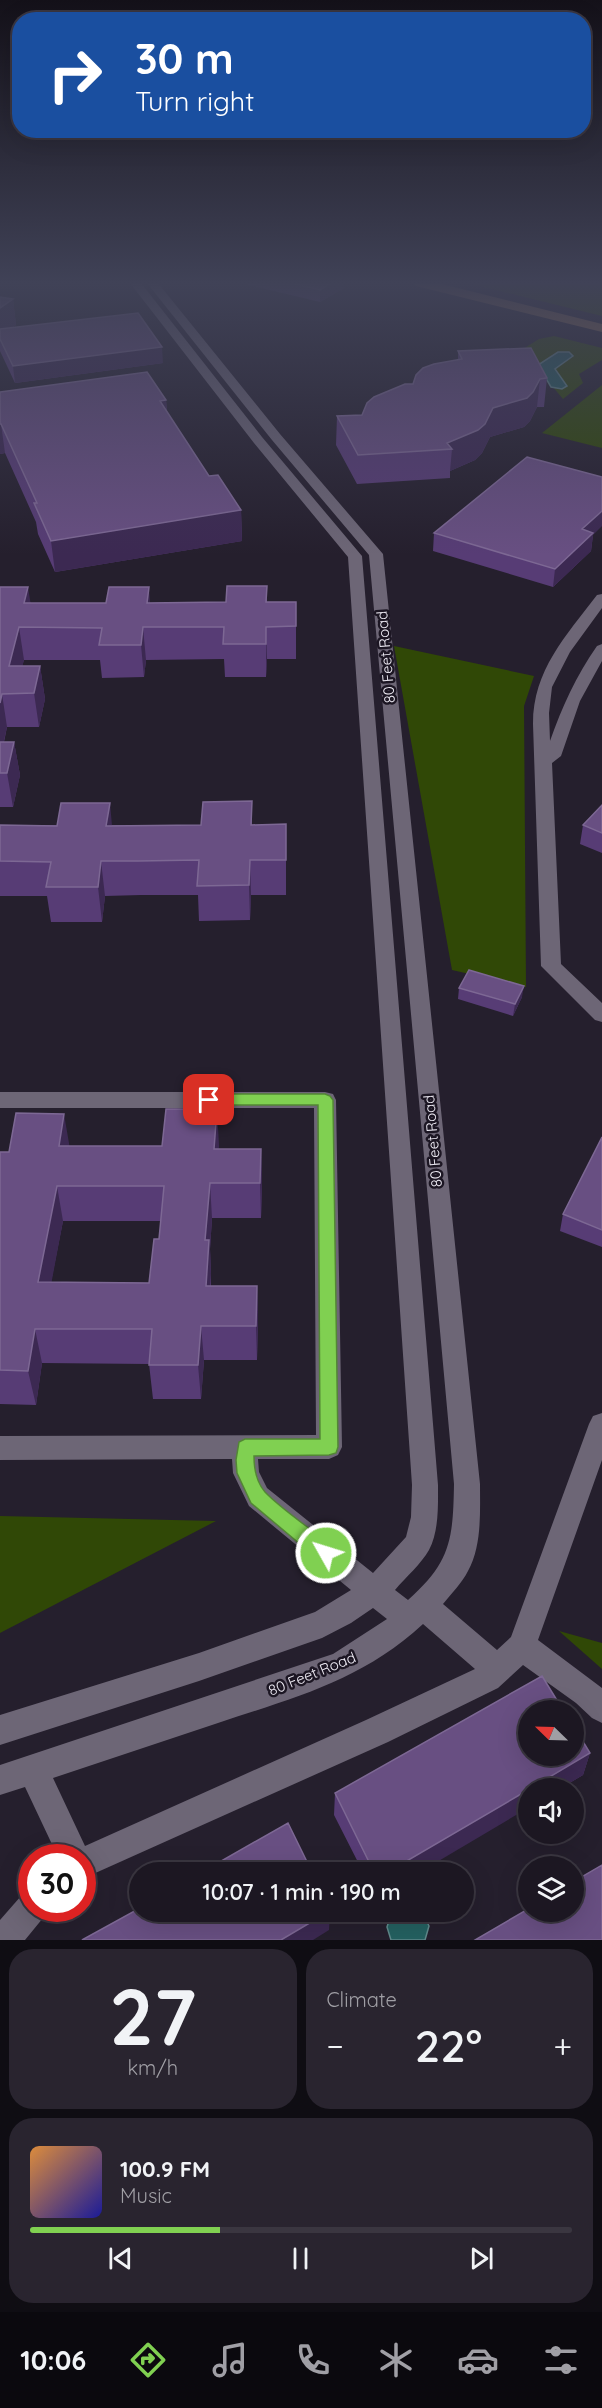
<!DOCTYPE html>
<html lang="en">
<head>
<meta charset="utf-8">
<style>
	:root { --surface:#1c1722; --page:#29242f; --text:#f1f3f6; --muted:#a09fa5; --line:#3a3640; --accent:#80d051 }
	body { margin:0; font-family:Quicksand,sans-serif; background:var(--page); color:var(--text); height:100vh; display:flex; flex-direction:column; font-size:22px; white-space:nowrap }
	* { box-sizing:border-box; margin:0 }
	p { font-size:20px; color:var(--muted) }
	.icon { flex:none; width:33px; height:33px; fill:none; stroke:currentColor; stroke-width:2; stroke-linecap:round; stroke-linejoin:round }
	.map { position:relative; height:1940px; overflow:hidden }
	.sheet { display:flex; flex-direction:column; gap:9px; padding:9px; background:#0f0d13; flex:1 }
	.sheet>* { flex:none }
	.banner { position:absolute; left:12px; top:12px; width:579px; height:126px; border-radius:24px; box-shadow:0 6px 24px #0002,0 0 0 2px var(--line); background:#1a4fa0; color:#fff; overflow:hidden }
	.needle { width:39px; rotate:293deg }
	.buttons { position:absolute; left:518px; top:1700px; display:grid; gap:12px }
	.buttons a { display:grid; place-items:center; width:66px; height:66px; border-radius:50%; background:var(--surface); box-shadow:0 6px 24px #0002,0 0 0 2px var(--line); font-size:30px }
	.speed { position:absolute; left:18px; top:1844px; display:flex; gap:12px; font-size:30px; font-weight:700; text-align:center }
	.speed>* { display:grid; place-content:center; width:78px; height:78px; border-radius:50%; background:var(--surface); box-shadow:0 6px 24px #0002,0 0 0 2px var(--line); line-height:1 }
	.speed .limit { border:9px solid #d22; background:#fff; color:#111 }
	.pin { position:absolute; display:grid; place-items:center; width:51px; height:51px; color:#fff; margin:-26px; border-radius:12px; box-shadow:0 3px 9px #0006 }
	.me { position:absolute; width:66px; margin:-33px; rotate:309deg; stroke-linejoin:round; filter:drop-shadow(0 0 4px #0008) }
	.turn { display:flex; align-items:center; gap:21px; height:126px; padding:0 24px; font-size:27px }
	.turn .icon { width:78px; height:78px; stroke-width:2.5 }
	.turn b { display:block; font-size:42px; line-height:51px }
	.big { font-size:45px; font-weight:600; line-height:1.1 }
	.sheet .widget { flex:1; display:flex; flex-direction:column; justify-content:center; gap:9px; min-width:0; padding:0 21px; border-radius:24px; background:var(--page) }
	.sheet .dial { align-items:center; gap:0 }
	.dial b { font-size:78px; line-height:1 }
	.song { display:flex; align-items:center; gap:18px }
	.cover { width:72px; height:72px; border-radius:9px; background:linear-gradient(135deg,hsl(30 70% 55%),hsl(240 70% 35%)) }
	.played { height:6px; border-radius:3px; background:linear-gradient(90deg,var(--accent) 35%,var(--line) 35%) }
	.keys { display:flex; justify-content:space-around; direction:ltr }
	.heat { display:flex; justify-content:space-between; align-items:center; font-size:33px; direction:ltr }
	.sheet .tiles { flex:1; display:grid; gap:9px; grid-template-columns:1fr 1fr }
	.widget:last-child { grid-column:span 2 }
	.trip { position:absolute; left:129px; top:1862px; width:345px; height:60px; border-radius:30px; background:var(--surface); box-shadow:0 6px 24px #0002,0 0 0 2px var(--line); font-weight:600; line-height:60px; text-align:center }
	.menu { display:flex; height:96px; justify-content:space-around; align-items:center; background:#0b090e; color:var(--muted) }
	.menu .icon { width:42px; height:42px }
	.menu .on { color:var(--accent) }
	.menu b { font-size:27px; color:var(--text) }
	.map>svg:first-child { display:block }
	.green { fill:#304806 }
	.water { fill:#246161; stroke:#618b8d; stroke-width:1.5 }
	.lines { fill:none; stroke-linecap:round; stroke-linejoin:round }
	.minor { fill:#6d6676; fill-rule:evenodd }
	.major { fill:#947151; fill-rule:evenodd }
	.wall { fill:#573c75; fill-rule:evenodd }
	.shaded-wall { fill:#3c2952 }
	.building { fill:#684f82; stroke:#7d6894; stroke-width:1.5; fill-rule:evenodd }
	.route { fill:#80d051; stroke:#538735; stroke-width:1.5 }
	.labels { text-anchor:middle; stroke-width:5; stroke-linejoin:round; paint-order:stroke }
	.street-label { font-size:15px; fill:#efecf5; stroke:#1c1623 }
</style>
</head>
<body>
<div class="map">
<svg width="602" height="1940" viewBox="0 0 602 1940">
	<rect width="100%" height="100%" fill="#251f2d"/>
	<path class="green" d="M 467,283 L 602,283 L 602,317 L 602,316 Z
		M 554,336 L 602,348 L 602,360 L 579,374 L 583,383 L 563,399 L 542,374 L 484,373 L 539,339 Z
		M 602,385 L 602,448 L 542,433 Z
		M 394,646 L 534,676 L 524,706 L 526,987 L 452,970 Z
		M 0,1516 L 216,1521 L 0,1633 Z
		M 559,1631 L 602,1643 L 602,1669 Z"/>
	<path class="water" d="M 558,352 L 569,352 L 573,356 L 555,369 L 567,386 L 562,389 L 551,387 L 538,365 Z
		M 392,1911 L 422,1911 L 429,1926 L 425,1940 L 391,1940 L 387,1927 Z"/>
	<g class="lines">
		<path class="minor" d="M 130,283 L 141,283 L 262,437 L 362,556 L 438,1485 C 438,1506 439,1531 429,1550 C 421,1564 406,1577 395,1590 L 408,1600 C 451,1562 453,1539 454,1484 L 369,555 L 272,440 L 147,283 L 158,283 L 280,434 L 383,554 L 480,1484 C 480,1512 482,1546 468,1571 C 462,1583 451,1594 443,1604 L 497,1650 L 511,1637 L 589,1424 L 593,1416 L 602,1413 L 602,1460 L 538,1640 L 602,1688 L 602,1723 L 592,1718 L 576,1703 L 523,1665 L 498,1688 L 388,1742 L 82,1879 L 82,1857 L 58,1857 L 25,1787 L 0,1795 L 0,1765 L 333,1654 L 387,1619 L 373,1608 L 351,1623 L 322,1638 L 199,1681 L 0,1745 L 0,1715 L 199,1653 L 315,1612 L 351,1590 L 249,1506 L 233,1473 L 232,1459 L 0,1460 L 0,1436 L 316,1435 L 314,1108 L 0,1108 L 0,1092 L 325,1092 L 333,1094 L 336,1100 L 342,1447 L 338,1455 L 329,1459 L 258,1459 L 259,1472 L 267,1488 L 373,1573 L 406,1537 L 411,1517 L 412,1485 L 348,557 L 254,443 ZM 423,1624 L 475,1669 L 366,1720 L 85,1846 L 53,1778 C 108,1760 163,1741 218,1723 C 296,1697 361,1681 423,1624 Z
			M 602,594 L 602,608 L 570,652 L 552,687 L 549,713 L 550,741 C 562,707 576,676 597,646 L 602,644 L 602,661 L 580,701 L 561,756 L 552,763 L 561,964 L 602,1003 L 602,1022 L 595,1020 L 541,966 L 533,724 C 533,670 566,636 597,595 Z
			M 32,1891 L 32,1908 L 48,1908 L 43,1918 L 25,1940 L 0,1940 L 0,1920 L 21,1896 Z"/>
		<path class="major" d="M 414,283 L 438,283 L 602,324 L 602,332 L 416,286 Z"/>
	</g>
	<path class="wall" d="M 241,283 L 344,283 L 344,288 L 320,302 Z
		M 13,299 L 16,325 L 11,328 L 163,363 L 15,383 L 0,351 L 0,339 Z
		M 458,351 L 547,378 L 544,407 L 537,407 L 530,421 L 524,427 L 490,437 L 482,453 L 475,460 L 450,471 L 450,478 L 357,484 L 336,445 L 337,416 L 362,415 L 413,384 L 458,360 Z
		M 0,392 L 166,400 L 167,412 L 209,476 L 241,510 L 242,541 L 55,572 L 38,534 L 36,522 L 5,453 L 0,454 Z
		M 434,533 L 593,535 L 591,551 L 553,587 L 433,551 Z
		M 267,586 L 267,602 L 296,602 L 296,659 L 267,659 L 266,677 L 225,677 L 224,659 L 146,660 L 144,677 L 102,678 L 100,660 L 24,660 L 22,666 L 40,666 L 45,699 L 39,727 L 7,727 L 4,742 L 14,742 L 20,775 L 13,807 L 0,807 L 0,587 L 31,603 L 150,603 L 226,602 Z
		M 252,801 L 252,825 L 286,824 L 286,895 L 251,895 L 250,920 L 199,921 L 198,895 L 141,895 L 105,896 L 102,922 L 51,922 L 47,896 L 0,896 L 0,825 L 201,825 Z
		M 602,805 L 602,853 L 580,844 L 583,825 Z
		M 459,988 L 522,997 L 513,1016 L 458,999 Z
		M 602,1137 L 602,1247 L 560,1231 L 563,1214 Z
		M 219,1145 L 218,1149 L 261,1149 L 262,1184 L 261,1218 L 212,1218 L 210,1249 L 211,1274 L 211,1286 L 257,1286 L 258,1321 L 257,1360 L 204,1360 L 201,1399 L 153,1399 L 149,1364 L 42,1363 L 36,1405 L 0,1404 L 0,1152 L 9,1152 L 69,1146 L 162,1146 ZM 63,1221 L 161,1221 L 159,1239 L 149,1283 L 51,1282 Z
		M 590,1753 L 583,1775 L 561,1788 L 528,1788 L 420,1872 L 363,1872 L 334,1815 L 335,1793 Z"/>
	<path class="shaded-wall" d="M 331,283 L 344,283 L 344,288 L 320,302 L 320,290 Z
		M 13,299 L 16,325 L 0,336 L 0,308 Z
		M 162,347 L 163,363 L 15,383 L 13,366 Z
		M 540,379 L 537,407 L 530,421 L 524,427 L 490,437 L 482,453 L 475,460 L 450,471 L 452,449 L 447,443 L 493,408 Z
		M 166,400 L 168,429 L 160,401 Z
		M 0,424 L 1,424 L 5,453 L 0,454 Z
		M 241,510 L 242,541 L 55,572 L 51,541 Z
		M 602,511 L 602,526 L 593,535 L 591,551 L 553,587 L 555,569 L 582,529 Z
		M 28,587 L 33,619 L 24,603 Z
		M 149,587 L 151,619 L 147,603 Z
		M 19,627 L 24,660 L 15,694 L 9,666 Z
		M 143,627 L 146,660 L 144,677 L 141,645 Z
		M 266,627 L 267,659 L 266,677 Z
		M 40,666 L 45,699 L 39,727 L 34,693 Z
		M 2,694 L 7,727 L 0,758 L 0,703 Z
		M 14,742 L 20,775 L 13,807 L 7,773 Z
		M 110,803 L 113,837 L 106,826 Z
		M 250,860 L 251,895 L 250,920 L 249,885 Z
		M 101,861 L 105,896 L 102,922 L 98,887 Z
		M 524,986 L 522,997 L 513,1016 L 515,1004 Z
		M 217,1109 L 219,1145 L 216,1184 L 214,1149 Z
		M 64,1114 L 70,1149 L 59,1146 Z
		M 261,1149 L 262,1184 L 261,1218 L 260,1183 Z
		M 210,1183 L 212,1218 L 210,1249 L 211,1274 L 208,1320 L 206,1286 L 205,1240 Z
		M 57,1186 L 63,1221 L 45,1317 L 38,1282 Z
		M 257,1286 L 258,1321 L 257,1360 L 256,1326 Z
		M 201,1326 L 204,1360 L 201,1399 L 198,1365 Z
		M 35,1329 L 42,1363 L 36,1405 L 28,1371 Z
		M 590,1753 L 583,1775 L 561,1788 L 531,1788 Z
		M 528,1790 L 528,1808 L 420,1872 L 388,1872 Z
		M 330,1911 L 329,1930 L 313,1940 L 281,1940 Z"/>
	<path class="building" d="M 292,283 L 331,283 L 320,290 Z
		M 0,297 L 13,299 L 0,308 Z
		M 138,313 L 162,347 L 13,366 L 0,339 L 0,329 Z
		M 531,348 L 547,378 L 540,379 L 533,392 L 527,398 L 493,408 L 485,424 L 478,430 L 447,443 L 452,449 L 358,455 L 337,416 L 362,415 L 367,403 L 374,397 L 405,384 L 413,384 L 416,375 L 423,368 L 434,364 L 462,359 L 458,351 Z
		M 147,372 L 166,400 L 160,401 L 209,476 L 218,475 L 241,510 L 51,541 L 34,503 L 37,503 L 1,424 L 0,424 L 0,392 Z
		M 527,457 L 602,477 L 602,511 L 582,529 L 593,533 L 555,569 L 434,533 Z
		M 227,586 L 267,586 L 266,602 L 296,602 L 296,626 L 266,627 L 266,644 L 223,644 L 224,627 L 143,627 L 141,645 L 99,645 L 102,628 L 19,627 L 9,666 L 40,666 L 34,693 L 2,694 L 0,703 L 0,587 L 28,587 L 24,603 L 106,603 L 109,587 L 149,587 L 147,603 L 226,602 Z
		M 0,742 L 14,742 L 7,773 L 0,773 Z
		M 252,801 L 251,825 L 286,824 L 286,860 L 250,860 L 249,885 L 197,886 L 199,860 L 138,861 L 101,861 L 98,887 L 46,887 L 51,862 L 0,861 L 0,825 L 57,826 L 61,803 L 110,803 L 106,826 L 201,825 L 203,802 Z
		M 602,805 L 602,833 L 583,825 Z
		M 469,970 L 524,986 L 515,1004 L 459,988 Z
		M 166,1109 L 217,1109 L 214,1149 L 261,1149 L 260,1183 L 210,1183 L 205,1240 L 209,1240 L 206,1286 L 257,1286 L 256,1326 L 201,1326 L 198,1365 L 149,1365 L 152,1329 L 35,1329 L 28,1371 L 0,1370 L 0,1152 L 9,1152 L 16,1113 L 64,1114 L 59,1146 L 162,1146 ZM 57,1186 L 164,1186 L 159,1239 L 154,1239 L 149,1283 L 38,1282 Z
		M 602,1137 L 602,1230 L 563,1214 Z
		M 542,1676 L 563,1710 L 528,1710 L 528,1755 L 573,1755 L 573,1725 L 590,1753 L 531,1788 L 528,1788 L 528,1790 L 388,1872 L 374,1872 L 335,1793 Z
		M 288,1823 L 312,1872 L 202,1872 Z
		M 602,1865 L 602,1940 L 475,1940 L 528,1909 L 528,1911 L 573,1911 L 573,1882 Z
		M 140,1908 L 140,1911 L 330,1911 L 281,1940 L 82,1940 Z"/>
	<linearGradient id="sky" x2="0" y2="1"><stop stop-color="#141119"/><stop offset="0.51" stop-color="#404257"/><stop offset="1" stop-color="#404257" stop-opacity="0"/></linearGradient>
	<rect width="602" height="555" fill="url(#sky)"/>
	<path class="route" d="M 209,1094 L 325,1094 L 330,1096 L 333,1100 L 338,1447 L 336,1453 L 329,1455 L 254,1456 C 254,1468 257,1483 265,1492 C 282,1510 313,1530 333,1547 L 336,1553 L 333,1560 L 326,1562 L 319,1560 L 251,1503 L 237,1473 L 236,1460 L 239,1442 L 245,1439 L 320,1439 L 318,1105 L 209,1105 L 204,1104 L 202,1100 L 204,1096 Z"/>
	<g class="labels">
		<g class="street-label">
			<text transform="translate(386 657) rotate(-95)" y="5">80 Feet Road</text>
			<text transform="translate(433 1141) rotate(-95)" y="5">80 Feet Road</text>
			<text transform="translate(312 1674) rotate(-22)" y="5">80 Feet Road</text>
		</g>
	</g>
</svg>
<div class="buttons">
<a><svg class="needle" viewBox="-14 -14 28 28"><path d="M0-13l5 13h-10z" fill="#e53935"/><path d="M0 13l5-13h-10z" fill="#a09fa5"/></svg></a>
<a><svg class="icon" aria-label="sound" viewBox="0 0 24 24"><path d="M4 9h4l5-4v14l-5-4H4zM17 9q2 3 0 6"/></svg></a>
<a><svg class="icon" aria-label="layers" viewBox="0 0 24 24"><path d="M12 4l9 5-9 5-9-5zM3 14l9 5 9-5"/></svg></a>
</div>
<div class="speed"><div class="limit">30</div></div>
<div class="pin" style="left:209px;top:1100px;background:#d93025"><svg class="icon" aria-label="arrive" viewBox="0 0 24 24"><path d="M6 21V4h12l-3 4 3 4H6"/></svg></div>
<svg class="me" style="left:326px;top:1553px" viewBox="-20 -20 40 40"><circle r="17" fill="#80d051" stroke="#fff" stroke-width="3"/><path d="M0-11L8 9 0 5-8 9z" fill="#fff"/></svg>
<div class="trip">10:07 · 1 min · 190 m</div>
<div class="banner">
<div class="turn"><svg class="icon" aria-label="right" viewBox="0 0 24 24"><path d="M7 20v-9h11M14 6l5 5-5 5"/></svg><div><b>30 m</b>Turn right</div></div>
</div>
</div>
<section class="sheet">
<div class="tiles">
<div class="widget dial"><b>27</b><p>km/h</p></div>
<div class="widget"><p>Climate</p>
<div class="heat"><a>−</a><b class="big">22°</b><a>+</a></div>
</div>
<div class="widget">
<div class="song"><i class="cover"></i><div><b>100.9 FM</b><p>Music</p></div></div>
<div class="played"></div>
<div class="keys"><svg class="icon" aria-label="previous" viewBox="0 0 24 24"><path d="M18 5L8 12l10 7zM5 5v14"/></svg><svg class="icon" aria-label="pause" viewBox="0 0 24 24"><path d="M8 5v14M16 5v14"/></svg><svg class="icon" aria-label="next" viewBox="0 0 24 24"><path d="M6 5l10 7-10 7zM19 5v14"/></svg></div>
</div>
</div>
</section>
<nav class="menu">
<b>10:06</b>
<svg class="icon on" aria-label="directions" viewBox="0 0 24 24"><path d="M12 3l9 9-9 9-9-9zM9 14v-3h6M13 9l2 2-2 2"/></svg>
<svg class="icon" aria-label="music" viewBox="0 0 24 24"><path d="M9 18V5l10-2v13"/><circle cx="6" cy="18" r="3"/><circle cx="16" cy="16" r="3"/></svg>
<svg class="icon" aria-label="phone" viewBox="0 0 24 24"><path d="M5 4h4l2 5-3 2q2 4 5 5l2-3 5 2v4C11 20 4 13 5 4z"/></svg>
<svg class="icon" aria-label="climate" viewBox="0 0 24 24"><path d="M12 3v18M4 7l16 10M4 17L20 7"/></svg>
<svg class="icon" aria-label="car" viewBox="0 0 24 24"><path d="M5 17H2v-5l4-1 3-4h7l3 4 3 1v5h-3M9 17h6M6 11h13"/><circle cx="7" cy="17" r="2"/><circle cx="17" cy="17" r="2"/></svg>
<svg class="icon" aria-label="filters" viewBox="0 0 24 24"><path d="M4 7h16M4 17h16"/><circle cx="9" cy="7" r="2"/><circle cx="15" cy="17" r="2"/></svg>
</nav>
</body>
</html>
